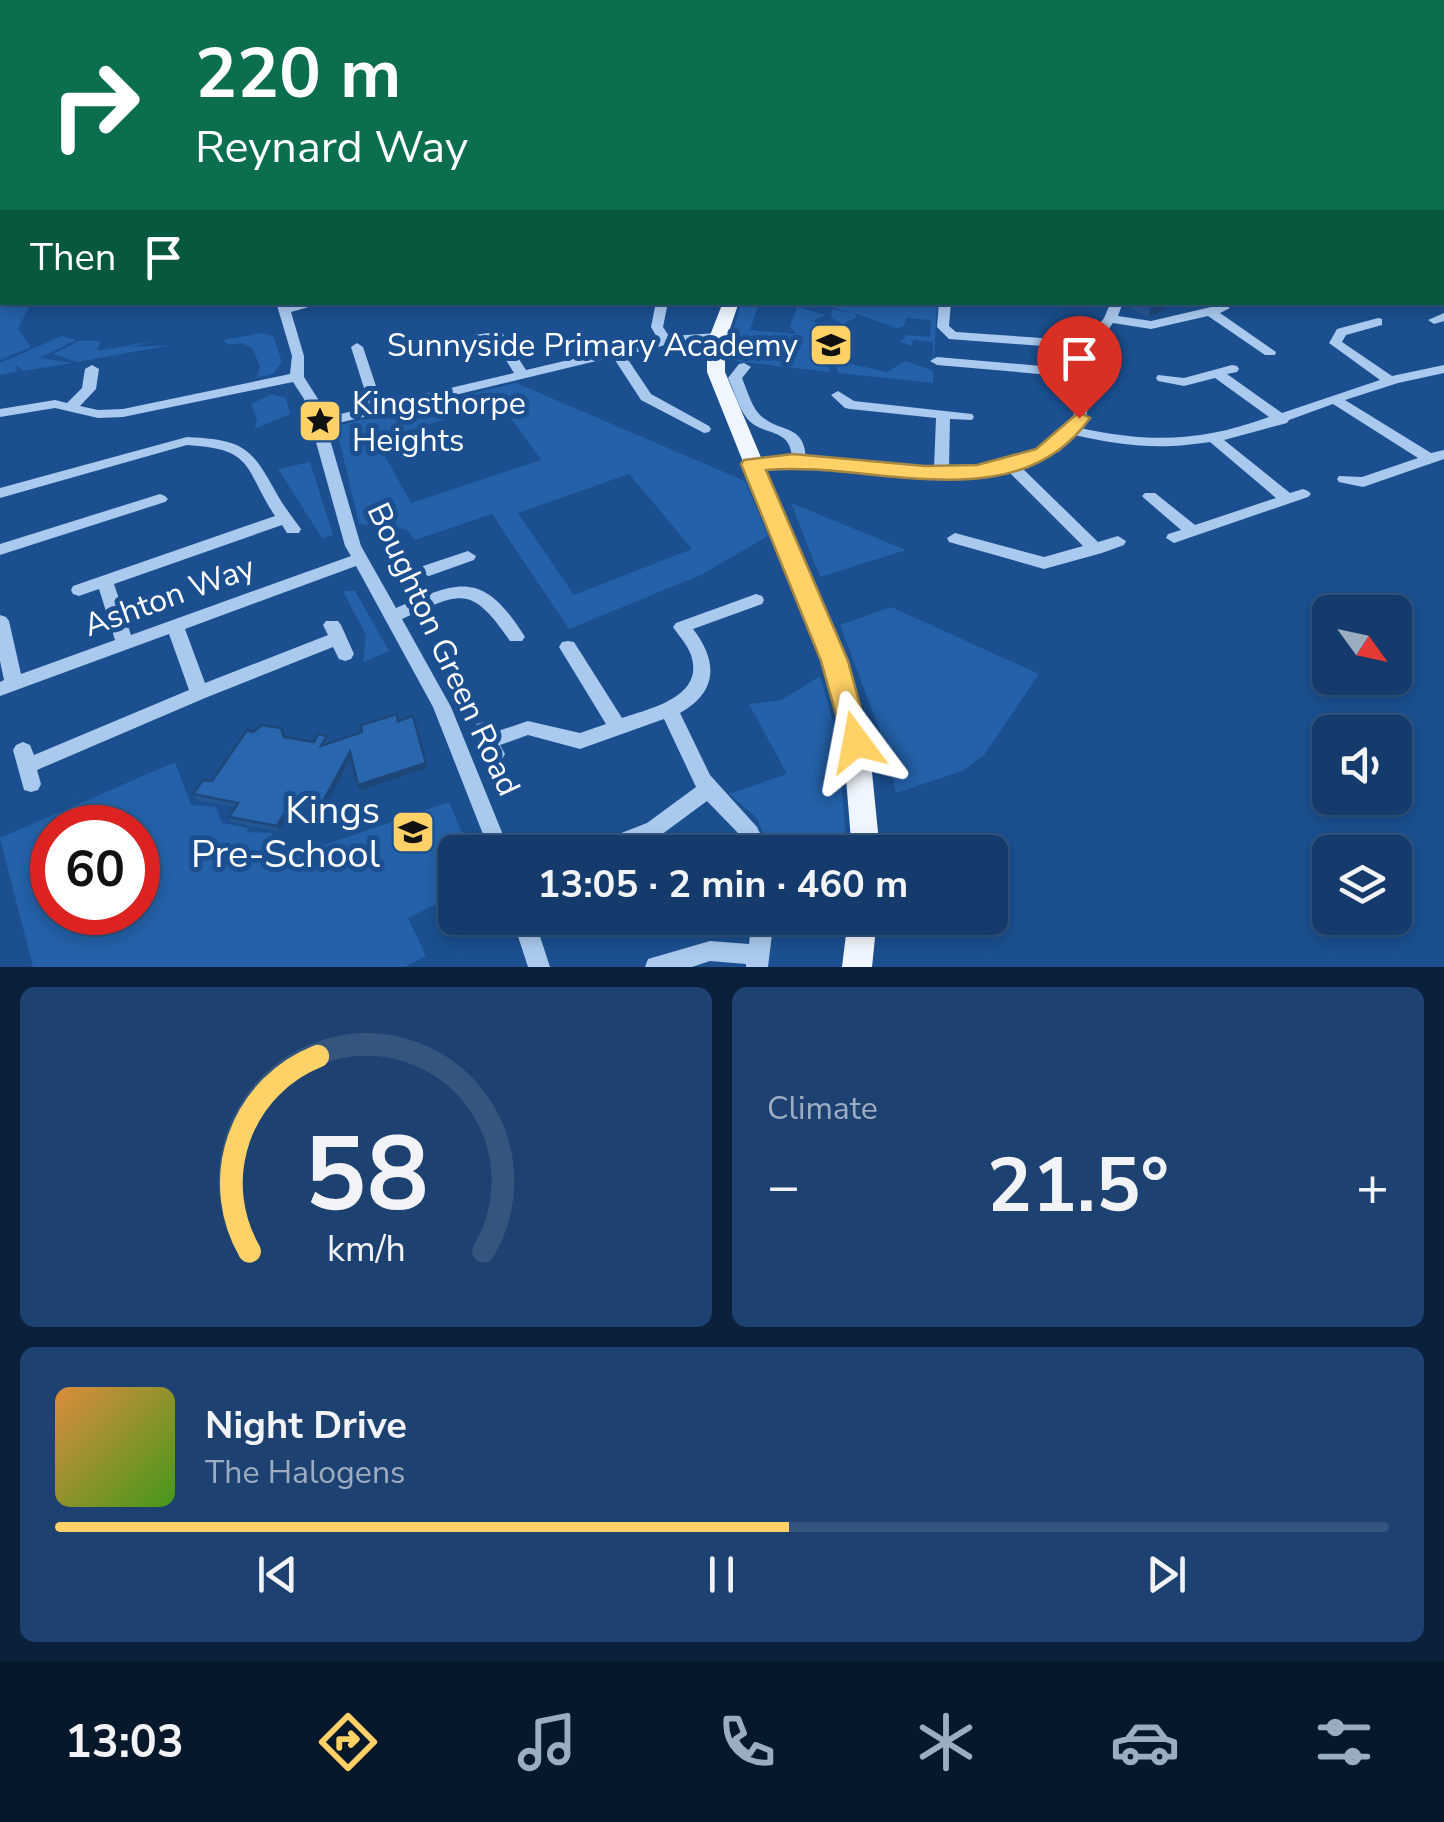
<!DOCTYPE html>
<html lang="en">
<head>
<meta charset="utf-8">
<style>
	:root { --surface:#143b6b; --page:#1d4271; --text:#f1f3f6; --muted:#9dadc1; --line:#33557e; --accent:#ffd166 }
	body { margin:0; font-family:"Nunito Sans",sans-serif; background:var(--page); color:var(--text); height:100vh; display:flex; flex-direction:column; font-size:38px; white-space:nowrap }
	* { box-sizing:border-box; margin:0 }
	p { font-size:32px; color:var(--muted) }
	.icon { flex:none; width:55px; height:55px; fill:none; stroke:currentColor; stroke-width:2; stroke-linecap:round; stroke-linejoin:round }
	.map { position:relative; height:967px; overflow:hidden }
	.side { display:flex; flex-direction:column; gap:20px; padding:20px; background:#0b203b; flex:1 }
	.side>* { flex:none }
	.guide { position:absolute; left:0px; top:0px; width:1445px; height:305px; box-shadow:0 5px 15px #0003,0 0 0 2px var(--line); background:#0b6e4f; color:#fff; overflow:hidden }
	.needle { width:65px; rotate:123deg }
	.tools { position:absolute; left:1312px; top:595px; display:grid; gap:20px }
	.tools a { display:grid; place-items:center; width:100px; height:100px; border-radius:15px; background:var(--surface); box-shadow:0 5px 15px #0003,0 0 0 2px var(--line); font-size:50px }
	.speed { position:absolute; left:30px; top:805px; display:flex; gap:20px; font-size:50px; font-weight:700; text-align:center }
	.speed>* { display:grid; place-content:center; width:130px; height:130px; border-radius:50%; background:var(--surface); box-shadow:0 5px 15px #0003,0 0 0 2px var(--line); line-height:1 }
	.speed .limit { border:15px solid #d22; background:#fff; color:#111 }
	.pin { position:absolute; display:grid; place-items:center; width:85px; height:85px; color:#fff; margin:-102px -42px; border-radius:50% 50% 50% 0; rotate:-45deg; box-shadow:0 0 10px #0007 }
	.pin .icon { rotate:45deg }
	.me { position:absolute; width:110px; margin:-55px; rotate:347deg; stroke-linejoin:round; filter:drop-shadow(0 0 8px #0008) }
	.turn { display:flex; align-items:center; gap:35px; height:210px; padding:0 30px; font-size:45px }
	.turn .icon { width:130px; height:130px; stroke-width:2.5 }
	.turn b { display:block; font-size:70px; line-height:85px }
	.then { display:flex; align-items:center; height:95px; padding:0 30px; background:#0003; gap:20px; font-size:38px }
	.big { font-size:75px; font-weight:700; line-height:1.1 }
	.side .card { flex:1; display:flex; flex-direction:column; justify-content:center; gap:15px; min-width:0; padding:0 35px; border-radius:15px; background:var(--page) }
	.side .dial { align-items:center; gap:0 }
	.dial svg { height:260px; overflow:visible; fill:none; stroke:var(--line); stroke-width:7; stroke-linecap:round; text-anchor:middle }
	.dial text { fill:var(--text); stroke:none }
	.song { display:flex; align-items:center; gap:30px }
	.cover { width:120px; height:120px; border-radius:15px; background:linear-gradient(135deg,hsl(30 70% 55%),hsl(100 70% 35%)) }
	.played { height:10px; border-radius:5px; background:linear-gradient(90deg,var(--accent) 55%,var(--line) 55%) }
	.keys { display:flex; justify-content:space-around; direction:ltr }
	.heat { display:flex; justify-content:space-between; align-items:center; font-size:55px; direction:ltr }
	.side .tiles { flex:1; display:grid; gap:20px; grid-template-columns:1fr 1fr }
	.card:last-child { grid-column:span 2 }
	.trip { position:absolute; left:438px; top:835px; width:570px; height:100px; border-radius:15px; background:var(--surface); box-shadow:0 5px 15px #0003,0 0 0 2px var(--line); font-weight:700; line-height:100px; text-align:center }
	.tab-bar { display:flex; height:160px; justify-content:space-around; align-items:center; background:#08182b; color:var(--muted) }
	.tab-bar .icon { width:70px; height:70px }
	.tab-bar .active { color:var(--accent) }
	.tab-bar b { font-size:45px; color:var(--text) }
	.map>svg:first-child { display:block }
	.green { fill:#2461a8; fill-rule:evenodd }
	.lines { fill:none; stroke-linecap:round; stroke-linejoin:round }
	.minor { fill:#a9c9ee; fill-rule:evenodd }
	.major { fill:#f0f6ff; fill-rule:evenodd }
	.highway { fill:#fff; fill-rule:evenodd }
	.wall { fill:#245895 }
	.shaded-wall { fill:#1d4779 }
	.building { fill:#2a66ad; stroke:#1d4779; stroke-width:2.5 }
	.route { fill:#ffd166; stroke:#a68842; stroke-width:2.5 }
	.labels { text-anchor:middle; stroke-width:10; stroke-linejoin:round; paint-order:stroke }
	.poi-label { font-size:32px; fill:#fff; stroke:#1b4f8f; text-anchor:end }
	.street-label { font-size:32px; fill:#fff; stroke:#1b4f8f }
	.near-poi-label { font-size:38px; fill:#fff; stroke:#1b4f8f; text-anchor:end }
</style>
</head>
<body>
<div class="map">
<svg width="1444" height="967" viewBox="0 0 1444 967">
	<rect width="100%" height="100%" fill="#1b4f8f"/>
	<path class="green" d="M 0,256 L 2,302 L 31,303 L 18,329 L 31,347 L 0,360 Z
		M 741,303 L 759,303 L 750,330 L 796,334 L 790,326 L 797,307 L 826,315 L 812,321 L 827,327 L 842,323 L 831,318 L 832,309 L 852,313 L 832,307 L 833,303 L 937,303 L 934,359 L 926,358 L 933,357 L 933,342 L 913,340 L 912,346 L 900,342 L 907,335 L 930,337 L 931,320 L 906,318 L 904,326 L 897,328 L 854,313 L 857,317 L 845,323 L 833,338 L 819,335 L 826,339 L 820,349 L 830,359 L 829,372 L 725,360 Z
		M 261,333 L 273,336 L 282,362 L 273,374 L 256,378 L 260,366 L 252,348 L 242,343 L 229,345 L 223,340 Z
		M 62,336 L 76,340 L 40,358 L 73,363 L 23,371 L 16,365 L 17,372 L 0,375 L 0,363 Z
		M 79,341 L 100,341 L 97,351 L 154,341 L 132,347 L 172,345 L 77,362 L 53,354 Z
		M 834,360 L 887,372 L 906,361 L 933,371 L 933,383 L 838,373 Z
		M 516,383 L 745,481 L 768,536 L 701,575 L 569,629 L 492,514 L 415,540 L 406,529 L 359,524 L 336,426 ZM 500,403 L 541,460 L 411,503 L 376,440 ZM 629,474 L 692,549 L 574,595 L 518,513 Z
		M 272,394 L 286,398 L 290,414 L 254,429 L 257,420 L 251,404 Z
		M 310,462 L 333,535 L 322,538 L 278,469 Z
		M 791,503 L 906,550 L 820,577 Z
		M 343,591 L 355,591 L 389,651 L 363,662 L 366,635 Z
		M 891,607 L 1039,674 L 984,755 L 962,771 L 896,793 L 884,742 L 840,625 Z
		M 820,676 L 838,739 L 847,852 L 771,852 L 757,818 L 729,794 L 787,774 L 749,704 L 782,700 Z
		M 175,762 L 191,805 L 216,807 L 222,823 L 248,828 L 247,832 L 273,833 L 267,845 L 302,851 L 308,840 L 327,844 L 449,802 L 461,831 L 474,838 L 479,852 L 455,852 L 455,895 L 408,918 L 426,956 L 405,967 L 33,967 L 0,838 ZM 52,828 L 138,828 L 138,912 L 52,912 Z"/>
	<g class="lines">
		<path class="minor" d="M 152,0 L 160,0 L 158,2 L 151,2 Z
			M 200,0 L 212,0 L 213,1 L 198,2 Z
			M 289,0 L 297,0 L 295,2 L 289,2 Z
			M 353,0 L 361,0 L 361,2 L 354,2 Z
			M 679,0 L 687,0 L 685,2 L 678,2 Z
			M 802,0 L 804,2 L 790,1 L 791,0 Z
			M 1092,0 L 1100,0 L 1098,2 L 1092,2 Z
			M 1236,0 L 1244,0 L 1245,2 L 1238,2 Z
			M 1342,0 L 1350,0 L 1348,2 L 1342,2 Z
			M 0,13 L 2,13 L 2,18 L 0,18 Z
			M 1442,18 L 1444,18 L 1444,22 L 1442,22 Z
			M 1442,31 L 1444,31 L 1444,35 L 1442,35 Z
			M 0,35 L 2,35 L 2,40 L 0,40 Z
			M 0,58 L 2,59 L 2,63 L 0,64 Z
			M 0,74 L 2,75 L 2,81 L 0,81 Z
			M 0,130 L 2,131 L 2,137 L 0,136 Z
			M 1442,137 L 1444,137 L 1444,143 L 1442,143 Z
			M 1442,173 L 1444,173 L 1444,179 L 1442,179 Z
			M 1442,216 L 1444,216 L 1444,223 L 1442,223 Z
			M 276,302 L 288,302 L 289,305 L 326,302 L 291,312 L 304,356 L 304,377 L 318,399 L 323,418 L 370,407 L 351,347 L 357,343 L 363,347 L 382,404 L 514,373 L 493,339 L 479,342 L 473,338 L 475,335 L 501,331 L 526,370 L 658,339 L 651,327 L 656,302 L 668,302 L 663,327 L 669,336 L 718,333 L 724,337 L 718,341 L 674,343 L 625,355 L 651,394 L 709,426 L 711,429 L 709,432 L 704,433 L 641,400 L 613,357 L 326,426 L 361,546 L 396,608 C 460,580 483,570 525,637 L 522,641 L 510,641 C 470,583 461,593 402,619 L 451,707 L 510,852 L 490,852 L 433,707 L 356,566 L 185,629 L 205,683 L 328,635 L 323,625 L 326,621 L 338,621 L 341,625 L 354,654 L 351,659 L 345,661 L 339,659 L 333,647 L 205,698 L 37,770 L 41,784 L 38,790 L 31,792 L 24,790 L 13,750 L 16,745 L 23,742 L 30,745 L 34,755 L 189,690 L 169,634 L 0,696 L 0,682 L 4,680 L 0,661 L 0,615 L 6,617 L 9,621 L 21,674 L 115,640 L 99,589 L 79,596 L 73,594 L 71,590 L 73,586 L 275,516 C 243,467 255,449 187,445 L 0,498 L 0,488 L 187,437 C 245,440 251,447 278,496 C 285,508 293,518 301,529 L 299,533 L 287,533 L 282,525 L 114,584 L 131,635 L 351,556 L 345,546 L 304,399 L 293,382 L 123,417 L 98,418 L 55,408 L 0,417 L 0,409 L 55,400 L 67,403 L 82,388 L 85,369 L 92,365 L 99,369 L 96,389 L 80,406 L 98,410 L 123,409 L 290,374 L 292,356 Z
			M 564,302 L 576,302 L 576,303 L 570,307 Z
			M 939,302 L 951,302 L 949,326 L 956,332 L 1056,339 L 1084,345 L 1104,318 L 1111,302 L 1123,302 L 1118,316 L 1151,321 L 1224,304 L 1230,308 L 1220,313 L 1276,352 L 1275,355 L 1265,355 L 1208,316 L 1151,329 L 1113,323 C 1104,336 1092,348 1089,365 C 1084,387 1095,408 1080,428 C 1151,443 1200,442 1269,417 L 1215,378 L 1184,386 L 1158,381 L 1156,378 L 1158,375 L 1184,378 L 1232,365 L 1237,366 L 1239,369 L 1237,372 L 1227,374 L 1282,413 L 1380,380 L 1329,343 L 1337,329 L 1378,318 L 1382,319 L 1382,325 L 1346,335 L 1342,342 L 1392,376 L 1444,365 L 1444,373 L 1398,383 L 1345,400 L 1431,453 L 1444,450 L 1444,459 L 1363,487 L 1339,482 L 1337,479 L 1339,476 L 1362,477 L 1418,458 L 1333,404 L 1289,420 L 1287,423 L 1224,440 L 1290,493 L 1303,489 L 1308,491 L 1311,494 L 1308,497 L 1174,543 L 1166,538 L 1168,534 L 1181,530 L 1145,499 L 1142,496 L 1145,493 L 1155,493 L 1195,525 L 1276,498 L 1210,442 C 1158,450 1125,446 1074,435 L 1060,451 L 1022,468 L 1098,542 L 1118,536 L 1126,541 L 1124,545 L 1102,553 L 1044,569 L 949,542 L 947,538 L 955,533 L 1044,557 L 1083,546 L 1008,471 L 941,479 L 787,467 L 747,467 L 745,464 L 752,459 L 792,459 C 791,425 761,438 746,417 C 738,406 734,390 728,378 L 739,364 L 744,363 L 751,367 L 742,378 C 747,390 752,408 761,416 C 781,434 805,423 806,460 L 934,468 L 936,418 L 850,409 L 845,408 L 831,395 L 838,391 L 854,401 L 972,414 L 974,417 L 972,420 L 950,419 L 949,467 C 990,467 1054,463 1073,416 C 1077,405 1075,390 1074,377 L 937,365 L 930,361 L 937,357 L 1075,369 L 1080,352 L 1056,347 L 949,339 L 937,327 Z
			M 1444,313 L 1444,321 L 1434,324 L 1428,320 Z
			M 160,494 L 165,496 L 168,499 L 165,502 L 0,555 L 0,544 Z
			M 468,551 L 476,556 L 474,560 L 429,576 L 423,574 L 421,570 L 423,566 Z
			M 756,594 L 762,596 L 764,600 L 762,604 L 693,629 C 718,661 718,692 680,713 L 710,775 L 757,827 L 769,852 L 749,852 L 737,832 L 707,801 L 661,835 L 617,852 L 585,852 L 588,846 L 647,823 L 696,787 L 664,719 L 580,749 L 528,735 L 500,745 L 505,754 L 502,759 L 495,762 L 488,759 L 475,729 L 477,724 L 484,722 L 491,724 L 495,732 L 528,721 L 580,733 L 606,724 L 559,647 L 562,642 L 568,641 L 574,642 L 622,718 C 651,708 705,697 691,655 C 687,644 679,636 673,627 L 676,623 Z
			M 512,918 L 534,918 L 550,967 L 528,967 Z
			M 752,918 L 774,918 L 768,967 L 746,967 L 746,964 L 710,961 L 692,967 L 645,967 L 648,959 L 710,941 L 749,944 Z"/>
		<path class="major" d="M 723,302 L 739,302 L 725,343 L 725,372 L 847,661 L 869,742 L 880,852 L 852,852 L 843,742 L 823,661 L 707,372 L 707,343 Z
			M 848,918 L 877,918 L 872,967 L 842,967 Z"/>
		<path class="highway" d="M 919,0 L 956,0 L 958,2 L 922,2 Z
			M 1442,53 L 1444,53 L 1444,61 L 1442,61 Z"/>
	</g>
	<path class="wall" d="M 1131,302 L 1166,302 L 1163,311 L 1148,317 L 1131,309 Z
		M 398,721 L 427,768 L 360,791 L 352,758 L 323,810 L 294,806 L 279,831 L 231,822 L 229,817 L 235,807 L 196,800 L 193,794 L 212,781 L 253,732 L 314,742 L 329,741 L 327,744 Z"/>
	<path class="shaded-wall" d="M 1166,302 L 1163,311 L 1148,317 L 1152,303 Z
		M 350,752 L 352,757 L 323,810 L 321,805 Z
		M 426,763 L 427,768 L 360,791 L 358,785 Z
		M 292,801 L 294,806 L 279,831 L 277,826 Z"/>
	<path class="building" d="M 397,714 L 398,721 L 413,716 L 426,763 L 358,785 L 350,752 L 321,805 L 292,801 L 277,826 L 229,817 L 238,803 L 193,794 L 203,780 L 212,781 L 247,730 L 253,732 L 262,725 L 281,728 L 284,737 L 314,742 L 318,734 L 327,736 L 321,746 L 362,732 L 361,725 Z"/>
	<path class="route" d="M 1079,412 L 1090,418 C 1016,523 870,460 766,470 L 848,661 L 870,742 L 866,750 L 846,750 L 821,661 L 741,464 L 744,460 L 793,454 L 925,466 L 977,465 L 1036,449 Z"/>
	<defs>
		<symbol id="school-square" viewBox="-11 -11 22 22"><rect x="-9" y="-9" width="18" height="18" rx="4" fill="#ffd166" stroke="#1b4f8f"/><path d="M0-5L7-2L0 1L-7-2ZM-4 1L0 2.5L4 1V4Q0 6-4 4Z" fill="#111"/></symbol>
		<symbol id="sight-square" viewBox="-11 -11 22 22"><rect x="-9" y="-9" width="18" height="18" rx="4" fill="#ffd166" stroke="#1b4f8f"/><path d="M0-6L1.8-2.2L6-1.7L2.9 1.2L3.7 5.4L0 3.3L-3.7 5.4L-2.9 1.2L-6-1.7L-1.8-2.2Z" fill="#111"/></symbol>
	</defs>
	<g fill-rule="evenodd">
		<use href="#school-square" x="806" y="320" width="50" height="50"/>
		<use href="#sight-square" x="295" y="396" width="50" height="50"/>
		<use href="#school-square" x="388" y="807" width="50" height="50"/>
	</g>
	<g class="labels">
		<g class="poi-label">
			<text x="798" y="356">Sunnyside Primary Academy</text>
			<text x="352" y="414" text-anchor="start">Kingsthorpe<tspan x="352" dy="37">Heights</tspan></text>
		</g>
		<g class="street-label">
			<text transform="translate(169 596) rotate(-20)" y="11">Ashton Way</text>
			<text transform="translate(444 649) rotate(65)" y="11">Boughton Green Road</text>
		</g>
		<g class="near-poi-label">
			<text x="380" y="823">Kings<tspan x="380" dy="44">Pre-School</tspan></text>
		</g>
	</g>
</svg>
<div class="tools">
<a><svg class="needle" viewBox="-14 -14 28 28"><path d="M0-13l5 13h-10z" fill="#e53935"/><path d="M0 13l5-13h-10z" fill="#9dadc1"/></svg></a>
<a><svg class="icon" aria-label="sound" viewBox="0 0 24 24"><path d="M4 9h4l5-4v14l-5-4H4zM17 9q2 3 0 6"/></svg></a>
<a><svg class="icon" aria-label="layers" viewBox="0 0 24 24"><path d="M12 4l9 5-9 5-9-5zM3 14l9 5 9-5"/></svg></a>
</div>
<div class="speed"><div class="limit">60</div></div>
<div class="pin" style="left:1079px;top:418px;background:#d93025"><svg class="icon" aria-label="arrive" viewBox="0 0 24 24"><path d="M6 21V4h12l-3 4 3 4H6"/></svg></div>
<svg class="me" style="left:856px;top:742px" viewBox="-20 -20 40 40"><path d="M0-17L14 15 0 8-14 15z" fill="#ffd166" stroke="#fff" stroke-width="4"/></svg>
<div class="trip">13:05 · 2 min · 460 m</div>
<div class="guide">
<div class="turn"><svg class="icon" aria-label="right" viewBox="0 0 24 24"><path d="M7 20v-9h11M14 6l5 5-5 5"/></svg><div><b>220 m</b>Reynard Way</div></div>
<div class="then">Then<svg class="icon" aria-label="arrive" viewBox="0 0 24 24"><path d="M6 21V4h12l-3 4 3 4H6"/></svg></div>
</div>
</div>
<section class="side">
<div class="tiles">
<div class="card dial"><svg viewBox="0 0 100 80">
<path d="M14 69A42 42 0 1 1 86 69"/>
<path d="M14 69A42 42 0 0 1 35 9" stroke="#ffd166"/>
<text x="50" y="56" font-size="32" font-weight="700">58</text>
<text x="50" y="72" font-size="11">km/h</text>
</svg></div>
<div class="card"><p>Climate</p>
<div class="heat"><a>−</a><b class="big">21.5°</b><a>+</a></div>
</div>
<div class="card">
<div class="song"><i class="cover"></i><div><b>Night Drive</b><p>The Halogens</p></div></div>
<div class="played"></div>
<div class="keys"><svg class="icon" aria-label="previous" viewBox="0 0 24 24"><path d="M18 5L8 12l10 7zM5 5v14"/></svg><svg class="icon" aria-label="pause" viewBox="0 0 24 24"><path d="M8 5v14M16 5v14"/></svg><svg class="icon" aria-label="next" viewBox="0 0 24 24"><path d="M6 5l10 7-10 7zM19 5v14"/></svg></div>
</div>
</div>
</section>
<nav class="tab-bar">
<b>13:03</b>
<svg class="icon active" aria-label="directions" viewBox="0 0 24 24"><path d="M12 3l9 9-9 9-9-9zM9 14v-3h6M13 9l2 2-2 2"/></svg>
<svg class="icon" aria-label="music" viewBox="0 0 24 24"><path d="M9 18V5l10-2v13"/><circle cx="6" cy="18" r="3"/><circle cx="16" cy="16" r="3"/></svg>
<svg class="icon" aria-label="phone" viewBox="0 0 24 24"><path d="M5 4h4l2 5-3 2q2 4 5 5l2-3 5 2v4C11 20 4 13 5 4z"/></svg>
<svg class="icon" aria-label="climate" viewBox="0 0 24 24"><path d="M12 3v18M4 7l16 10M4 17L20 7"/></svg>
<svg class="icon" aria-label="car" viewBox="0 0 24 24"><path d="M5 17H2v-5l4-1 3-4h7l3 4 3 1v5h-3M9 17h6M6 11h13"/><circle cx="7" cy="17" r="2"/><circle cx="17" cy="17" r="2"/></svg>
<svg class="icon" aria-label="filters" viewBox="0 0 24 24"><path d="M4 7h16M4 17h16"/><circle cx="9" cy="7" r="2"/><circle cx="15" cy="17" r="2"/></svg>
</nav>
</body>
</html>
